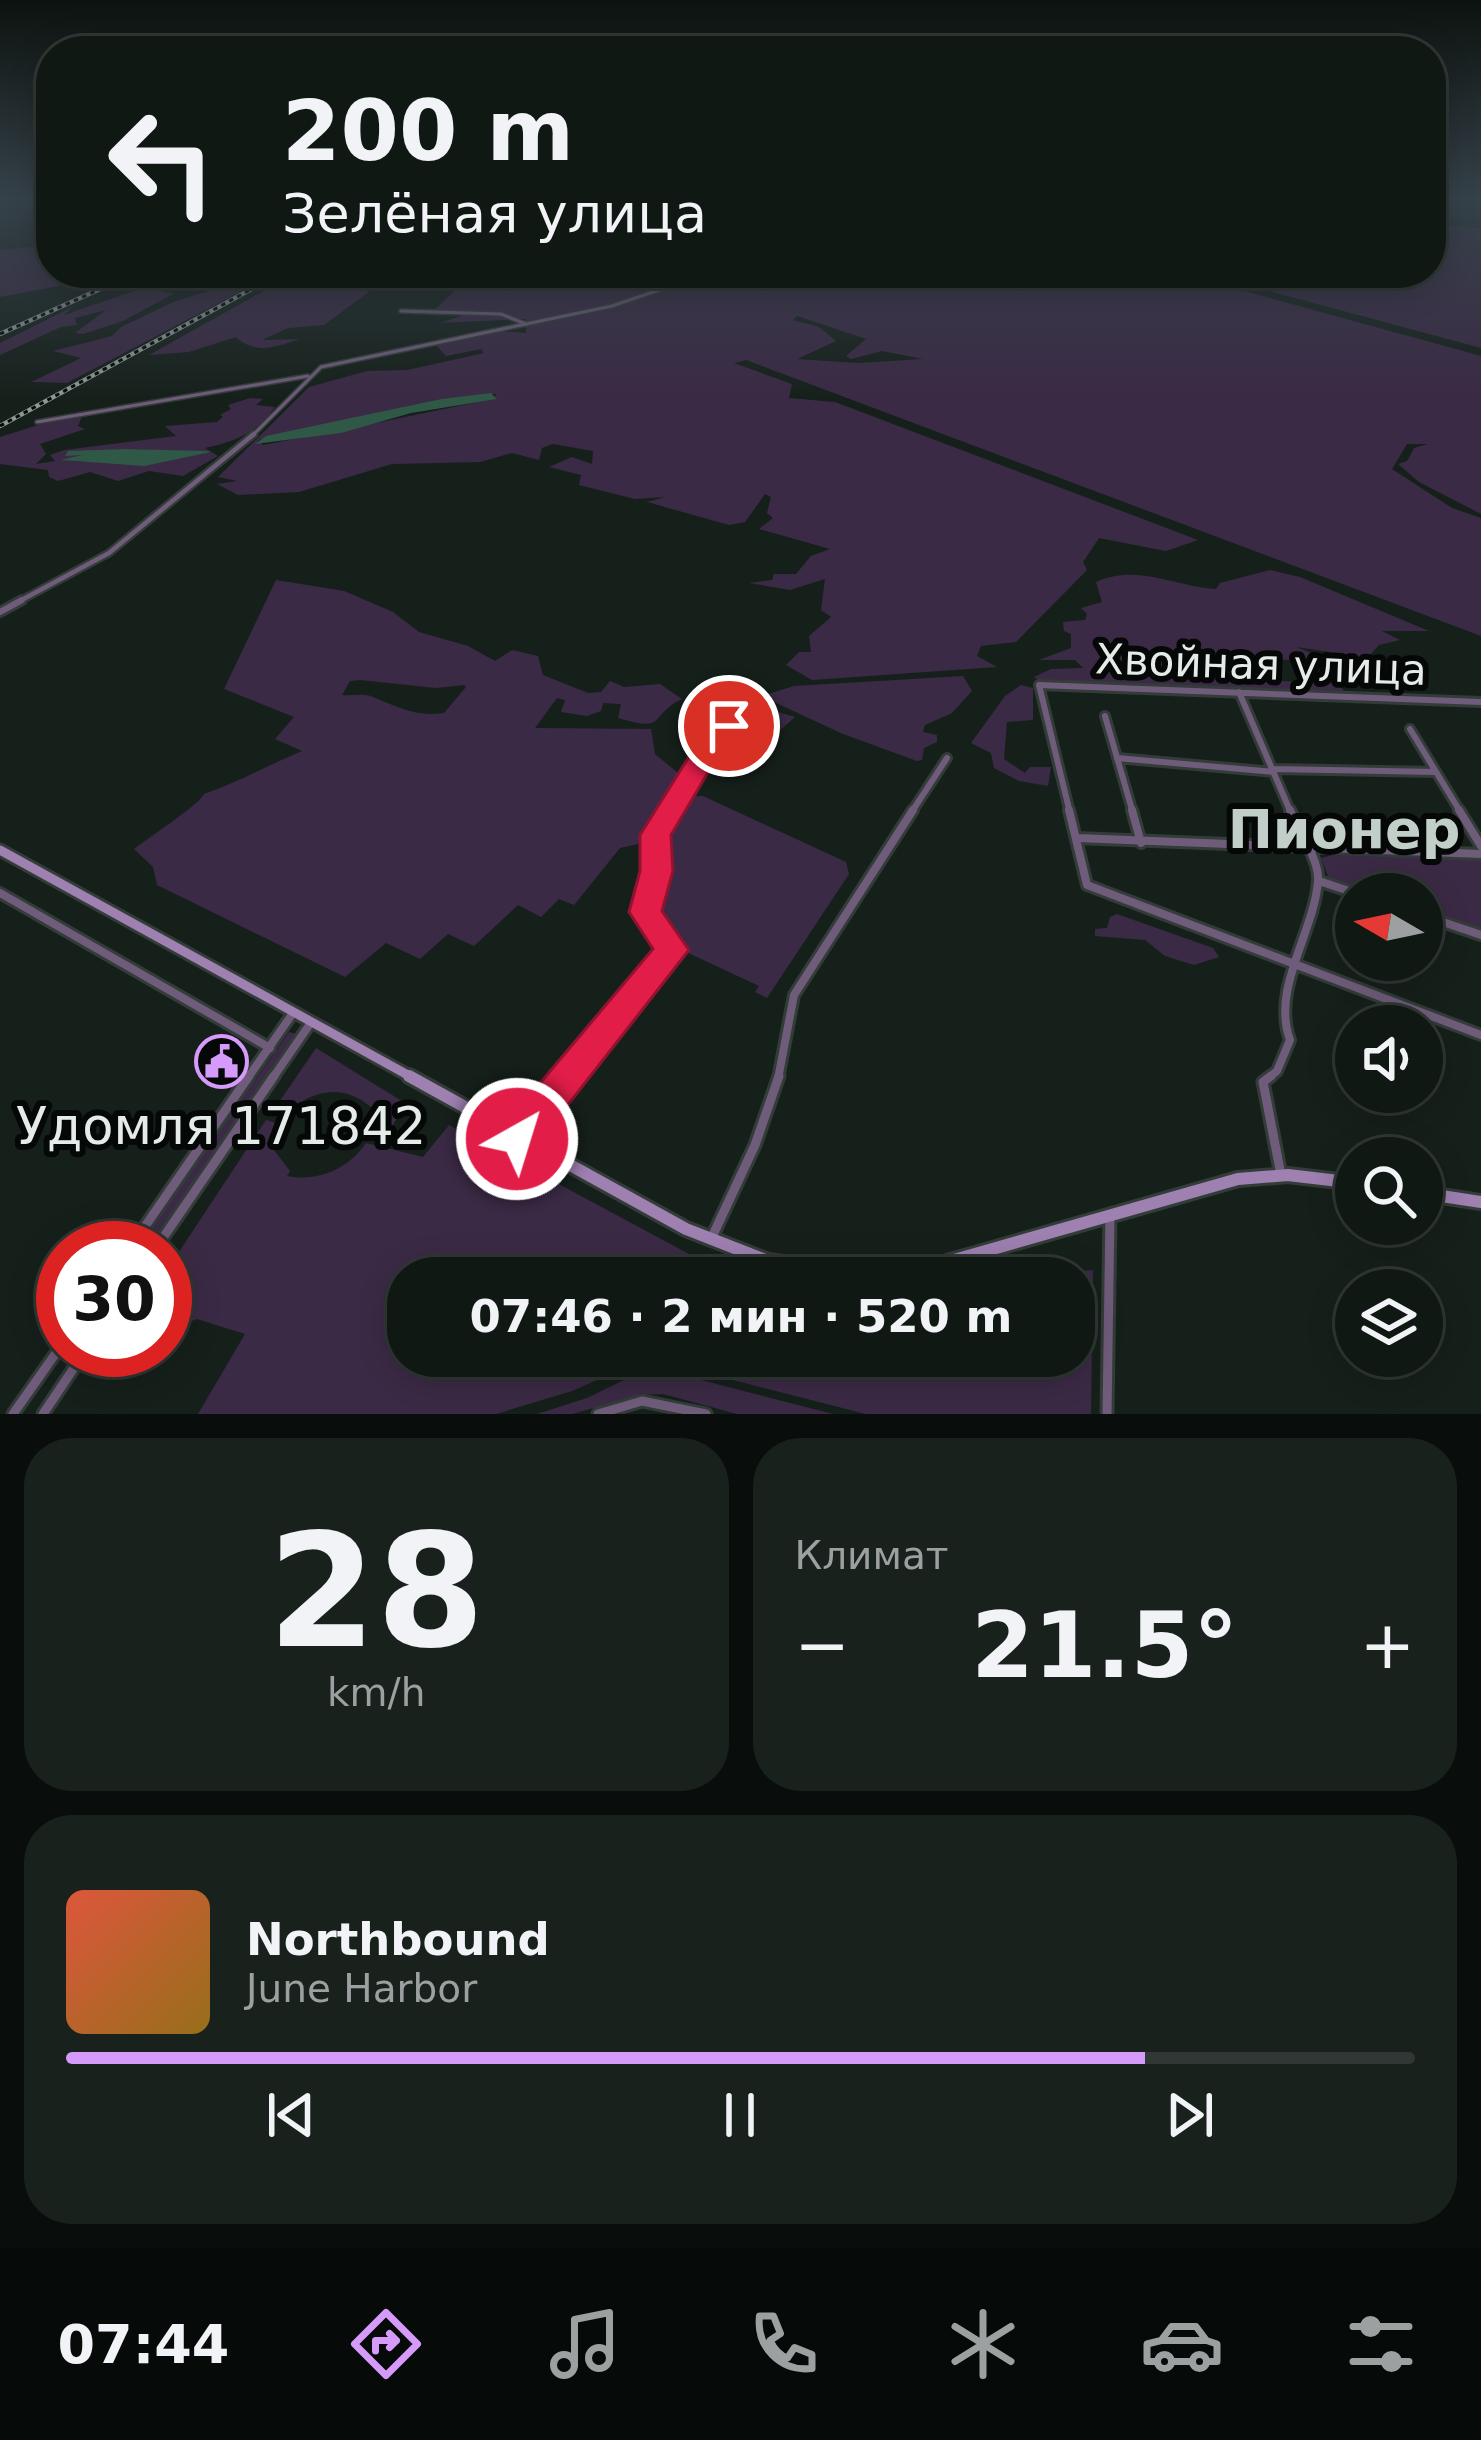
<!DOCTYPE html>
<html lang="ru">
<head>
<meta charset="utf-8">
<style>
	:root { --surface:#101814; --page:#19211d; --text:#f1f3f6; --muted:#9ca0a0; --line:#303734; --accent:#d69bfa }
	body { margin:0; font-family:"DejaVu Sans",sans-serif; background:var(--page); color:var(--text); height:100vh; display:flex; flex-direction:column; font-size:45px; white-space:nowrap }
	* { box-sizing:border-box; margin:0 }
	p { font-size:39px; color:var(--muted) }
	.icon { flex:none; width:66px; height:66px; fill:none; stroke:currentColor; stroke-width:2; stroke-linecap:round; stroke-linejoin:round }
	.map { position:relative; height:1414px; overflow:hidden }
	.sheet { display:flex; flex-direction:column; gap:24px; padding:24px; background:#090d0b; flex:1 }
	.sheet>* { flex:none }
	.banner { position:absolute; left:36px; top:36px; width:1410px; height:252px; border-radius:48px; box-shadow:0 6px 30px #0003,0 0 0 3px var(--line); background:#101814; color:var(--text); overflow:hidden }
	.needle { width:78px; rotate:279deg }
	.tools { position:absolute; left:1335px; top:873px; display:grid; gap:24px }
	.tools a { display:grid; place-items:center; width:108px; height:108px; border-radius:50%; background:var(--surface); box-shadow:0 6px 30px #0003,0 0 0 3px var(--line); font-size:60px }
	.speed { position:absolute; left:36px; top:1221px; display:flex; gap:24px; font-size:60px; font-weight:700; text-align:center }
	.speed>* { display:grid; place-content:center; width:156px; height:156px; border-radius:50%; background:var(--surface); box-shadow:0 6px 30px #0003,0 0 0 3px var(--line); line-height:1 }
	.speed .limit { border:18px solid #d22; background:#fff; color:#111 }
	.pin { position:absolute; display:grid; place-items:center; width:102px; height:102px; color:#fff; margin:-51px; border:6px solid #fff; border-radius:50%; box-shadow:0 3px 12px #0007 }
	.me { position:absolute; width:132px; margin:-66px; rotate:39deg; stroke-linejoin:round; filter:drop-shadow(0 0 9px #0008) }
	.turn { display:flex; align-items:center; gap:42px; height:252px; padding:0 48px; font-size:54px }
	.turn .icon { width:156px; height:156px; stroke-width:2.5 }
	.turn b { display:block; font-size:84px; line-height:102px }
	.big { font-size:90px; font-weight:800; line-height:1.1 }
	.sheet .widget { flex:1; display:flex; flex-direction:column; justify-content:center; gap:18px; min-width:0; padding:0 42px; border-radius:48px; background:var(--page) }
	.sheet .dial { align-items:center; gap:0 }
	.dial b { font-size:156px; line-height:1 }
	.song { display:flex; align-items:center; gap:36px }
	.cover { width:144px; height:144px; border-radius:18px; background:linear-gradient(135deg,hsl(10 70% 55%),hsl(40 70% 35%)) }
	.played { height:12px; border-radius:6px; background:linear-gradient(90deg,var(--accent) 80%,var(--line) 80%) }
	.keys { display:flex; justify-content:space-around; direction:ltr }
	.heat { display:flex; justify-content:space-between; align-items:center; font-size:66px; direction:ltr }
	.sheet .tiles { flex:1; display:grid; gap:24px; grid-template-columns:1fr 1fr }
	.widget:last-child { grid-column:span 2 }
	.trip { position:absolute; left:387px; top:1257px; width:708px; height:120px; border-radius:48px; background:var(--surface); box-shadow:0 6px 30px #0003,0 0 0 3px var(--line); font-weight:800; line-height:120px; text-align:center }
	.tabs { display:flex; height:192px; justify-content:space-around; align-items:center; background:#060a08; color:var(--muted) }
	.tabs .icon { width:84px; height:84px }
	.tabs .active { color:var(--accent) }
	.tabs b { font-size:54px; color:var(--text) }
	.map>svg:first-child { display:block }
	.green { fill:#3b2a45; fill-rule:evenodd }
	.water { fill:#305846 }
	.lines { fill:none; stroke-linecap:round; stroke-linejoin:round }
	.minor-far3-casing { stroke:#333c38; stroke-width:6 }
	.minor-far2-casing { stroke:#333c38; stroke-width:12 }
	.minor-far1-casing { stroke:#333c38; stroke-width:14 }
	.minor-casing { stroke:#333c38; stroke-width:15 }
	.tertiary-far4-casing { stroke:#333c38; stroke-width:6 }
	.tertiary-far3-casing { stroke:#333c38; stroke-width:9 }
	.tertiary-far2-casing { stroke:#333c38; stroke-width:12 }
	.tertiary-far1-casing { stroke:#333c38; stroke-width:14 }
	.tertiary-casing { stroke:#333c38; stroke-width:15 }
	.secondary-far1-casing { stroke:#333c38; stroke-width:15 }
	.secondary-casing { stroke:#333c38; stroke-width:18 }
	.minor-far3 { stroke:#6f5c7b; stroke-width:3 }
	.minor-far2 { stroke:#6f5c7b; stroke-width:6 }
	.minor-far1 { stroke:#6f5c7b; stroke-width:8 }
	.minor { stroke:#6f5c7b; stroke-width:9 }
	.tertiary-far4 { stroke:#6f5c7b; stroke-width:3 }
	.tertiary-far3 { stroke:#6f5c7b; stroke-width:4.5 }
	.tertiary-far2 { stroke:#6f5c7b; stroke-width:6 }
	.tertiary-far1 { stroke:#6f5c7b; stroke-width:8 }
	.tertiary { stroke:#6f5c7b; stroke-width:9 }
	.secondary-far1 { stroke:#9e80b1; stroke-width:9 }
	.secondary { stroke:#9e80b1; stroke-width:12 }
	.rail-casing { stroke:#8f9793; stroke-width:4.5 }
	.rail { stroke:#050807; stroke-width:3; stroke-dasharray:4.5; stroke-linecap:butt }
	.route { fill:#e11d48; stroke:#92132f; stroke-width:3 }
	.labels { text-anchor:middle; stroke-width:12; stroke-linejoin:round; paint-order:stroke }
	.street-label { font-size:42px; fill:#e4ebe8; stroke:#050807 }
	.near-poi-label { font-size:51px; fill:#e4ebe8; stroke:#050807 }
	.district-label { font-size:54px; font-weight:bold; fill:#c1cfc8; stroke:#050807 }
</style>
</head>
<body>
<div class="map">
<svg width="1481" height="1414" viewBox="0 0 1481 1414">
	<rect width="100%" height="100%" fill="#16201b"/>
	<path class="green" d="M 1431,225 L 1481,228 L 1481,348 L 1202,273 L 1431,273 Z
		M 51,245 L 51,273 L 84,273 L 68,280 L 69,284 L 0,297 L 0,250 Z
		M 154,273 L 276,273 L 67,383 L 31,382 L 81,358 L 53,351 L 112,336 L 121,327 L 173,302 L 218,288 L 231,277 C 205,273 186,283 162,292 L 175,293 L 123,321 L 83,334 L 75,333 L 106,310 L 75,318 L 77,325 L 61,327 L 0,355 L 0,343 L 74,306 L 64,315 L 169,279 Z
		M 296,273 L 394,273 L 324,325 L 288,328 L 262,340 L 299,339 C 277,347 255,355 236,337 L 189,352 L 149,355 Z
		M 440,273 L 1179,273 L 1481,356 L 1481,514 L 1419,482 L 1398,464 L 1407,461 L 1414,448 L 1428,444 L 1407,444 L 1392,469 L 1452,508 L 1481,518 L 1481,636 L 746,360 L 734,363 L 792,384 L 789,398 L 835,402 L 1198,540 L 1166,551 L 1099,538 L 1083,562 L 1087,570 L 1016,642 L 981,646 L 977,656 L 997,667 L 812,680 L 786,665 L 799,652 L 811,652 L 809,636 L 831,617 L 821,610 L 825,579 L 790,590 L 749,583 L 772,580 L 774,574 L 796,574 L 811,556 L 830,549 L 759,529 L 773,518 L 767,513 L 771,497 L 765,494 L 745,522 L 729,525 L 647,502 L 665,497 L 635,499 L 579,485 L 581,475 L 549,467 L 572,457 L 592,464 L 593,451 L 553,444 L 542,448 L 539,460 L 512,453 L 480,462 L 392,464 L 299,492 L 238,495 L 217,484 L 237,481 L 218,477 L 309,387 L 367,371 L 407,370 L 484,353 L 481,349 L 446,356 L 436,345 L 496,331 L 526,333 L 526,319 L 440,323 L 464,315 L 434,310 L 463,283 L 436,277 ZM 797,316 L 866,339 L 846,356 L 851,359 L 882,351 L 923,359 L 857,363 L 797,359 L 836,341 L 819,327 L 793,320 ZM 496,394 L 494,399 C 417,414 341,431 263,445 L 258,440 L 441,399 Z
		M 250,398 L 263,399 L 256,405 L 275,407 C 257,433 236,441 205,448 L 218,456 L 183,476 L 149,471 L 118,481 L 90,472 L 58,481 L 49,477 L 48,470 L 0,464 L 0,437 L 67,416 L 82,416 L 78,426 L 85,429 L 40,444 L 46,454 L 36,464 L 55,461 L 50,455 L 64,450 L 176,436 L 165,426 L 217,422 L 223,417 L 220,415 L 231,409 L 228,405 ZM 124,449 L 211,452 L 143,464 L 73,461 L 81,454 L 64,453 Z
		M 1270,570 L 1300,577 L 1429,631 L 1382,631 L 1400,640 L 1379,645 L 1370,655 L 1375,673 L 1332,673 L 1346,694 L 1041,682 L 1034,677 L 1051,669 L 1083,668 L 1075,660 L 1039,660 L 1071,648 L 1071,634 L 1064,631 L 1063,622 L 1085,620 L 1087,614 L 1081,608 L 1102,602 L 1096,582 C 1136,563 1176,587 1216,589 L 1220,583 ZM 1296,647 L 1330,652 L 1321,683 L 1192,676 L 1179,669 L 1194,665 L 1194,655 C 1234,647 1273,666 1313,658 L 1312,653 Z
		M 276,580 L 344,591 L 393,612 L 419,632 L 468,646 L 495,661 L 512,650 L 538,656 L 543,675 L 588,693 L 601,692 L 610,681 L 624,687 L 660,684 L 682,699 C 647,716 669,733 618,718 L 621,704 L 603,703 L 601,711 L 587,716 L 561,712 L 565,700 L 557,698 L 535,728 L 651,729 L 655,754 L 678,773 L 678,786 L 647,842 L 620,848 L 574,905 L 559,899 L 541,917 L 518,905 L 474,946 L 448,934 L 420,959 L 386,943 L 345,977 L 157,885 L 153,867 L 134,849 C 149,837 199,805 204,794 C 239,782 268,765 302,751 L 275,739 L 294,717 L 224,689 ZM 360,680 L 436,688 L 464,685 L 466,687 L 444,713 C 415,717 398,707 373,697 C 364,693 352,696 342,695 L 350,681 Z
		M 963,676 L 972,691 L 952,713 L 925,725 L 923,732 L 937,735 L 937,742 L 924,748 L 922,760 L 917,761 L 843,734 L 761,696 L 794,686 Z
		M 1021,685 L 1033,688 L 1033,720 L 1007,722 L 1004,759 L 1025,773 L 1030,767 L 1051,767 L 1048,786 L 1019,781 L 994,768 L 991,753 L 971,743 L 1005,696 Z
		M 730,706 L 758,706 L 795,717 L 766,743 L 717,715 Z
		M 685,796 L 703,796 L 846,862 L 849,874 L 767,998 L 755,992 L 759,986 L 669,944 L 650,909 L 664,871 L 662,835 Z
		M 1333,855 L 1481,860 L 1481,929 L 1422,910 L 1422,894 L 1374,894 L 1329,879 L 1321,858 Z
		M 1117,914 L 1213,948 L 1219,957 L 1194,965 L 1165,956 L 1145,940 L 1095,936 L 1095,929 L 1107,928 L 1110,917 Z
		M 289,1032 L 296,1034 L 294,1040 L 150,1248 L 137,1248 Z
		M 316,1048 L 405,1103 L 386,1138 L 372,1134 L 376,1125 L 373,1109 C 346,1083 310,1088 286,1115 L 273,1111 Z
		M 266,1120 L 280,1124 L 274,1150 L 290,1171 L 287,1176 C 316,1182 348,1170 366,1143 L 423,1157 L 449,1125 L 715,1268 L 744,1278 L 408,1278 L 408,1356 L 1074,1356 L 1074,1278 L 985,1278 L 1093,1270 L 1091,1414 L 866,1414 L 647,1358 L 572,1391 L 496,1414 L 198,1414 L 245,1334 L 197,1319 L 165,1332 L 165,1273 Z
		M 651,1367 L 833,1414 L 737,1414 L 663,1394 L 640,1395 L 572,1414 L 537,1414 L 587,1398 Z"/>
	<path class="water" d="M 491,393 L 497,399 L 411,413 L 341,433 L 255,444 L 266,436 L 441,399 Z
		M 124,449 L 208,451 L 211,452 L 144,466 L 61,460 L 82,455 L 65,456 L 68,451 Z"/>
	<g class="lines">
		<defs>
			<path id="minor-far3" d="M 401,311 L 501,314 L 526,324 L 612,306 L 709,273
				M 37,422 L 308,376"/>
			<path id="minor-far2" d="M 1239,692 L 1291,813
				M 1105,716 L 1133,813
				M 1410,729 L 1461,813
				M 1117,758 L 1274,772
				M 1274,769 L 1436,772
				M 668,813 L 715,737 L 729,726
				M 911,813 L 947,758
				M 1070,813 L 1039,685 L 1481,702"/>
			<path id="minor-far1" d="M 1069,810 L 1087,885 L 1481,1035
				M 1132,810 L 1141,843
				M 1459,810 L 1481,846
				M 1077,838 L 1481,854
				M 1319,881 L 1358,894
				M 0,893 L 270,1048
				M 1422,915 L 1481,935
				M 566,1079 L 672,950 L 645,912 C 655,876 651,841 670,810
				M 778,1079 L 794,995 L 913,810
				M 1267,1079 L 1277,1071 L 1290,1040 C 1271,988 1314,933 1318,881 C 1320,861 1298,829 1290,810"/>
			<path id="minor" d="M 1271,1076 L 1263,1082 L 1281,1175
				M 519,1137 L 569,1076
				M 712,1237 L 755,1145 L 779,1076
				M 598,1414 L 642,1401 L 706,1414"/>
			<path id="tertiary-far4" d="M 251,437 L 321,367 L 526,324"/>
			<path id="tertiary-far3" d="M 16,603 L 109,553 L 254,434"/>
			<path id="tertiary-far2" d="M 0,612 L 22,600"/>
			<path id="tertiary-far1" d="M 247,1079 L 293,1013
				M 272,1079 L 310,1024"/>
			<path id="tertiary" d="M 130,1248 L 249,1076
				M 156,1248 L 274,1076
				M 13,1414 L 63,1343
				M 43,1414 L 86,1350
				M 1107,1414 L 1110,1215"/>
			<path id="secondary-far1" d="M 0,850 L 415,1079"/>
			<path id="secondary" d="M 409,1076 L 686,1229 L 768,1261 L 858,1273 L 926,1268 L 1238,1179 L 1288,1175 L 1356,1183
				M 1422,1193 L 1481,1202"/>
		</defs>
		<use href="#minor-far3" class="minor-far3-casing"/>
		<use href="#minor-far2" class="minor-far2-casing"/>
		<use href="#minor-far1" class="minor-far1-casing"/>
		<use href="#minor" class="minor-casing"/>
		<use href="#tertiary-far4" class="tertiary-far4-casing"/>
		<use href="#tertiary-far3" class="tertiary-far3-casing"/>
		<use href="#tertiary-far2" class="tertiary-far2-casing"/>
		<use href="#tertiary-far1" class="tertiary-far1-casing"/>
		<use href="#tertiary" class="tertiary-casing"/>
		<use href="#secondary-far1" class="secondary-far1-casing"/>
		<use href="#secondary" class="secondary-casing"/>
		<use href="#minor-far3" class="minor-far3"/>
		<use href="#minor-far2" class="minor-far2"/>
		<use href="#minor-far1" class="minor-far1"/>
		<use href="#minor" class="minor"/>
		<use href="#tertiary-far4" class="tertiary-far4"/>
		<use href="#tertiary-far3" class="tertiary-far3"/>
		<use href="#tertiary-far2" class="tertiary-far2"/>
		<use href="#tertiary-far1" class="tertiary-far1"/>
		<use href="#tertiary" class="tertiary"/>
		<use href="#secondary-far1" class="secondary-far1"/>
		<use href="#secondary" class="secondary"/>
		<defs>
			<path id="rail" d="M 0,334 L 136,273
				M 0,426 L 281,273"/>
		</defs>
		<use href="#rail" class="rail-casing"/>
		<use href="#rail" class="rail"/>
	</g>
	<linearGradient id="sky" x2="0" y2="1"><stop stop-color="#0c120f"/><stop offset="0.5" stop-color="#36424a"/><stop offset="1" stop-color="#36424a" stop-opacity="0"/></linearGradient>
	<rect width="1481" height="399" fill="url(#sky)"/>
	<path class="route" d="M 729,718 L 743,726 L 726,742 L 671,835 L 673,871 L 662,911 L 689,950 L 531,1152 L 517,1157 L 503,1152 L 497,1139 L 503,1127 L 653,949 L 629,912 L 640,871 L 640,835 L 705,731 Z"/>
	<defs>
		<symbol id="civic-ring" viewBox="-11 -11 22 22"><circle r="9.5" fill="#050807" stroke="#d69bfa" stroke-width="1.5"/><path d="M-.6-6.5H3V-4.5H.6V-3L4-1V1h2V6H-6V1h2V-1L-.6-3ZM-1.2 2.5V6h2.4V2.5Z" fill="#d69bfa"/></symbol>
	</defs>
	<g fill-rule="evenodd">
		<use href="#civic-ring" x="192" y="1032" width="59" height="59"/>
	</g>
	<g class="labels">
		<g class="street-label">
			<text transform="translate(1261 664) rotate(2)" y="15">Хвойная улица</text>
		</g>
		<g class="near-poi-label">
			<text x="221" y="1144">Удомля 171842</text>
		</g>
		<g class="district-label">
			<text x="1344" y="848">Пионер</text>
		</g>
	</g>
</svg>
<div class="tools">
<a><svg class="needle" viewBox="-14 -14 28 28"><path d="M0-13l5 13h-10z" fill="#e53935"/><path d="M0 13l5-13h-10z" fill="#9ca0a0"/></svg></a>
<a><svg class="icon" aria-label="sound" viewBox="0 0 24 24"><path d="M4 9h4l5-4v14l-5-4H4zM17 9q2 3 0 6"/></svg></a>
<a><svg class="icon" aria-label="search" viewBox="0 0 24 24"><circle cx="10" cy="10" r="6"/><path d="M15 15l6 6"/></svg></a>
<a><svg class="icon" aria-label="layers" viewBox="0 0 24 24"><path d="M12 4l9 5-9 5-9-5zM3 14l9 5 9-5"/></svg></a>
</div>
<div class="speed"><div class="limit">30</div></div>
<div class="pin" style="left:729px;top:726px;background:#d93025"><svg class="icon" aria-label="arrive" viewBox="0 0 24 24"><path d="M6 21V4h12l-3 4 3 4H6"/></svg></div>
<svg class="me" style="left:517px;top:1139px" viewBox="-20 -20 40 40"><circle r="17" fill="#e11d48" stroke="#fff" stroke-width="3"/><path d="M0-11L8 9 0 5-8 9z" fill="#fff"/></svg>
<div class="trip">07:46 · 2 мин · 520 m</div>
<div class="banner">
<div class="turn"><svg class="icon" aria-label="left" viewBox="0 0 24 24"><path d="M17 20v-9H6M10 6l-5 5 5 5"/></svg><div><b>200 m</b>Зелёная улица</div></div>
</div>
</div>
<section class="sheet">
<div class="tiles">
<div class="widget dial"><b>28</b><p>km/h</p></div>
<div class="widget"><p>Климат</p>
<div class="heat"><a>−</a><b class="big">21.5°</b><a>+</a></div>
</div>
<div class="widget">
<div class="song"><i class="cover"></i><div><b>Northbound</b><p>June Harbor</p></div></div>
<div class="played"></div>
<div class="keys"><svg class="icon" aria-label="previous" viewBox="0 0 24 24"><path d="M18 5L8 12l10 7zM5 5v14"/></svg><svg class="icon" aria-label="pause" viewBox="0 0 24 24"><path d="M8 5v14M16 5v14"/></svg><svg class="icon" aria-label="next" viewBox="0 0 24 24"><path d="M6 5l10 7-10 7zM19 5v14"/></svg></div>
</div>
</div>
</section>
<nav class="tabs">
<b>07:44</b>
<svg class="icon active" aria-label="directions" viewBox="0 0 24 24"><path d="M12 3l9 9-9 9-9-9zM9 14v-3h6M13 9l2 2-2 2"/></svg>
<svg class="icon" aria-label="music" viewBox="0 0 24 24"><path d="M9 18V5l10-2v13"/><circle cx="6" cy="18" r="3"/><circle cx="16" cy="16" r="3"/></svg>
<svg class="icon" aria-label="phone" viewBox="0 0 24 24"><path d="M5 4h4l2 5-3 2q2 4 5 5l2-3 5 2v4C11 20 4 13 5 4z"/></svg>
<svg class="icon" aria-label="climate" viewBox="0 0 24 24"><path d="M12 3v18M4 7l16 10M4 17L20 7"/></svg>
<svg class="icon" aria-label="car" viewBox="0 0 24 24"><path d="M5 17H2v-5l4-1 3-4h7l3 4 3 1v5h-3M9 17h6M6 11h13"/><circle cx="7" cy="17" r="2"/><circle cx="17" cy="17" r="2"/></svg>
<svg class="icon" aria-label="filters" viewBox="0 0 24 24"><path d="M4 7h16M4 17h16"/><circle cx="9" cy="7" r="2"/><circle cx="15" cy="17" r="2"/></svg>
</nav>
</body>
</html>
